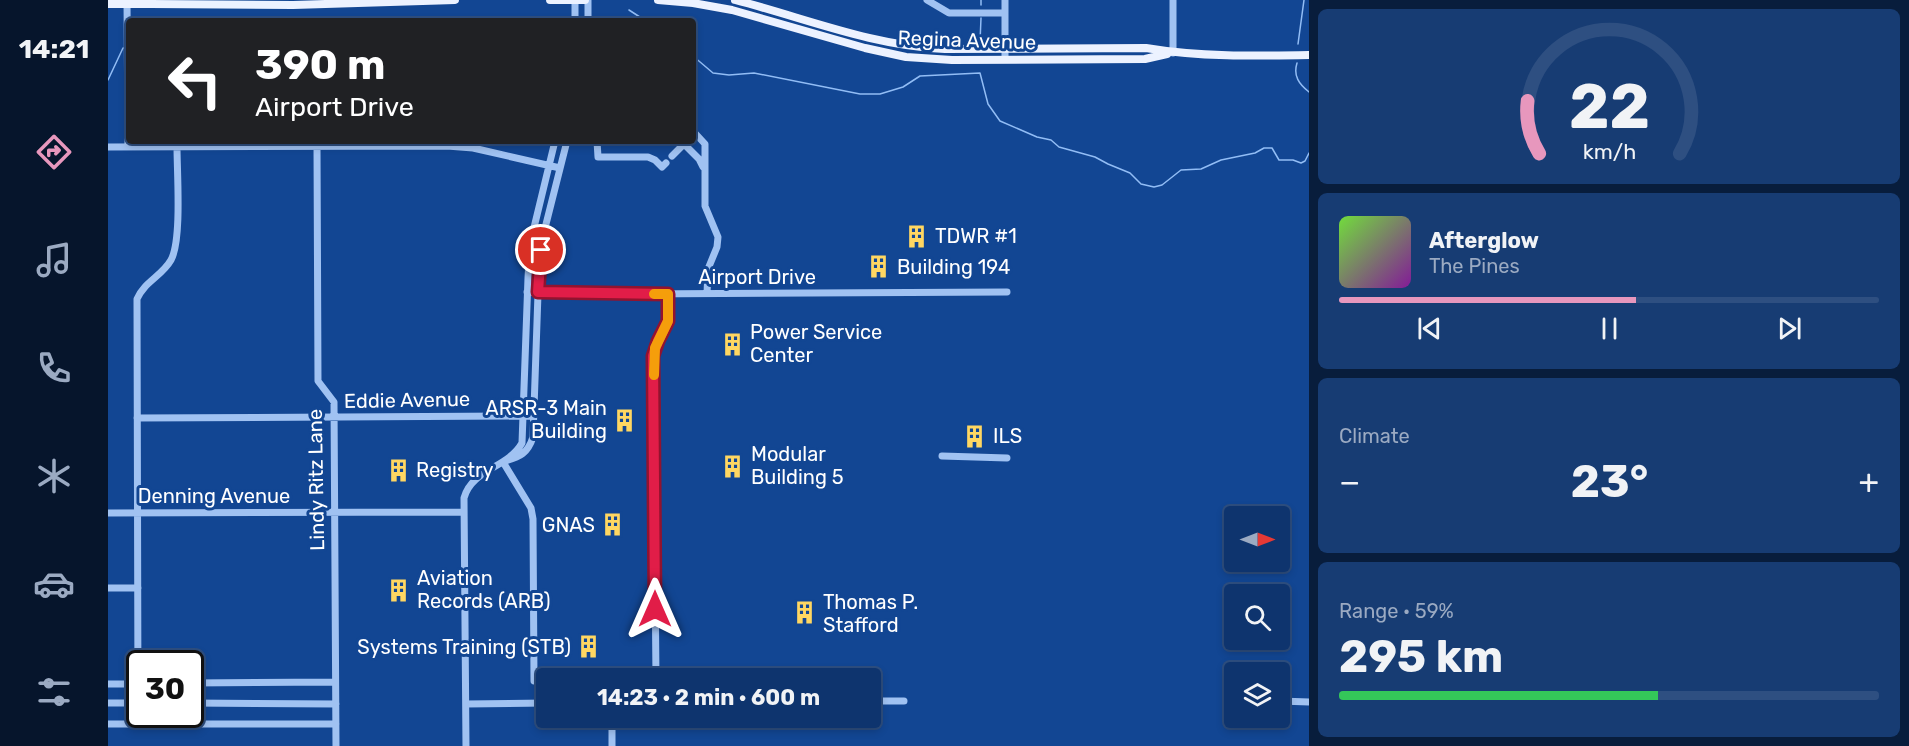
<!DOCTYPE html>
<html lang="en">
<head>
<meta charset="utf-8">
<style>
	:root { --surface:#0e346e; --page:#173c73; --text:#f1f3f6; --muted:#9baac2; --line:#2e4f81; --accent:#e797bd }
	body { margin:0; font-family:Rubik,sans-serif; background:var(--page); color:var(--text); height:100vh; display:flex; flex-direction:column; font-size:22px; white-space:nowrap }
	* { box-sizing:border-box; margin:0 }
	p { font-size:20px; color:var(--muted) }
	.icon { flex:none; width:33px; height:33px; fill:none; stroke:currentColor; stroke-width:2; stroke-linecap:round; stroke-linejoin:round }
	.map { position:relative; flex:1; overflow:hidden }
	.drawer { display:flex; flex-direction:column; gap:9px; padding:9px; background:#081d3c; width:600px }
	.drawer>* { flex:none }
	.hud { position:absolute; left:18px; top:18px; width:570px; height:126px; border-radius:6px; box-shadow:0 3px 9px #0003,0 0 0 2px var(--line); background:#202124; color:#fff; overflow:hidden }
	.needle { width:39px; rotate:90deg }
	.tools { position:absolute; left:1116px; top:506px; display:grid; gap:12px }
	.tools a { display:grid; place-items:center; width:66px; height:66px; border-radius:6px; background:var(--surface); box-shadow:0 3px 9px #0003,0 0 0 2px var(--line); font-size:30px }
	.speed { position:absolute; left:18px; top:650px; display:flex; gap:12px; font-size:30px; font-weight:700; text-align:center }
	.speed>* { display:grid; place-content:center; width:78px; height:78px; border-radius:50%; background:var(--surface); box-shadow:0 3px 9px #0003,0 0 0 2px var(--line); line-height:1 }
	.speed .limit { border:3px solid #111; border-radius:9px; background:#fff; color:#111 }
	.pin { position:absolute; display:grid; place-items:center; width:51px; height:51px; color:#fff; margin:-26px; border:3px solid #fff; border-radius:50%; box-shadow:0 2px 6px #0007 }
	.me { position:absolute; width:66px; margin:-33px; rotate:0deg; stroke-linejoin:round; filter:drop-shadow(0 0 4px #0008) }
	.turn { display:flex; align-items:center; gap:21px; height:126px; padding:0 30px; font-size:27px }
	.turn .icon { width:78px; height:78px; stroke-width:2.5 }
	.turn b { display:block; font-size:42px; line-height:51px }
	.big { font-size:45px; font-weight:700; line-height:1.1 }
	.drawer .card { flex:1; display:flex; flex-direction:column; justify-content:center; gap:9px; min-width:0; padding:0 21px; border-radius:9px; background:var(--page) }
	.drawer .dial { align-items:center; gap:0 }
	.dial svg { height:156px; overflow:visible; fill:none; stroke:var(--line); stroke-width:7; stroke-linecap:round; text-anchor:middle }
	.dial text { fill:var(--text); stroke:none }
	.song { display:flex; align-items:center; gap:18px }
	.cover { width:72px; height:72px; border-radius:9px; background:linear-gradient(135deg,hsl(100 70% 55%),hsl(290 70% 35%)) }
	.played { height:6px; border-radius:3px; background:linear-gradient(90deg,var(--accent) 55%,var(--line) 55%) }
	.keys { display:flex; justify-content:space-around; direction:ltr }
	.heat { display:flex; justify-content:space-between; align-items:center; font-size:33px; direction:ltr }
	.charge { height:9px; border-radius:4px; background:linear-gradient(90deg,#34c759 59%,var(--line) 0) }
	.trip { position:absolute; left:428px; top:668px; width:345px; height:60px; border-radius:6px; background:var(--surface); box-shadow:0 3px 9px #0003,0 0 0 2px var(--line); font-weight:700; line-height:60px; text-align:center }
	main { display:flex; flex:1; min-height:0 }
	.tabs { display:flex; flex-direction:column; width:108px; justify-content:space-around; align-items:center; background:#06152c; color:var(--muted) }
	.tabs .icon { width:42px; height:42px }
	.tabs .on { color:var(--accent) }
	.tabs b { font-size:27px; color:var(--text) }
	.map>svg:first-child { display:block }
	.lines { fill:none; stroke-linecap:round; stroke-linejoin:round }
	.stream { stroke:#92bdf5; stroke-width:1.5 }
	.minor { stroke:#a0c2f2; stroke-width:7 }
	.major { stroke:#ecf2ff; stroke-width:8 }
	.major-bridge { stroke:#ecf2ff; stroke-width:8 }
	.route-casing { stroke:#92132f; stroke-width:15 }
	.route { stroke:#e11d48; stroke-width:10 }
	.slow { stroke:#f59e0b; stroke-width:10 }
	.labels { text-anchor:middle; stroke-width:6; stroke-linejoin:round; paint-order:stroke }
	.street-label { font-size:20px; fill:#fff; stroke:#124693 }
	.poi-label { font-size:20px; fill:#fff; stroke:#124693; text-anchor:start }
</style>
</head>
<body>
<main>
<nav class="tabs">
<b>14:21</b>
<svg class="icon on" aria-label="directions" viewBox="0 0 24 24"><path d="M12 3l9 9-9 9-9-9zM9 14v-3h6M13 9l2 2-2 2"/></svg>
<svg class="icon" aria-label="music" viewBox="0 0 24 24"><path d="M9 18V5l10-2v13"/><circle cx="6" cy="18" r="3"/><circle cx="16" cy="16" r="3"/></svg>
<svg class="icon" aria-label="phone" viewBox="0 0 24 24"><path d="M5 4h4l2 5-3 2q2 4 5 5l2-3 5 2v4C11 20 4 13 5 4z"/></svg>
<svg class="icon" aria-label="climate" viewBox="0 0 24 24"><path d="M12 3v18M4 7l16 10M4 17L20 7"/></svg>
<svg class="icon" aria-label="car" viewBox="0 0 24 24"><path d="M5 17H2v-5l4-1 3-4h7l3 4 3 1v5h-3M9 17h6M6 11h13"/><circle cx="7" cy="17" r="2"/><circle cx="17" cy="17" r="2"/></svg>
<svg class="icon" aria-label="filters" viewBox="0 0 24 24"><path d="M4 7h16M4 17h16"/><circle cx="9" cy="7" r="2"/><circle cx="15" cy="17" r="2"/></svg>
</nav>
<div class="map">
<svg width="1201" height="746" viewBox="0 0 1201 746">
	<rect width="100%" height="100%" fill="#124693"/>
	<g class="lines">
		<path class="stream" d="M 873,0 L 873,5
			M 521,10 L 538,21
			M 872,42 L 873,18
			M 1190,44 L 1196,0
			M 585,56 L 605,73 L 621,75 L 646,73 L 752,94 L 772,94 L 795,87 L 812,76 L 872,73 L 880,104 L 892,121 L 929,137 L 943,140 L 951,147 L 987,157 L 1000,164 L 1022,173 L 1033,184 L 1046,187 L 1054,185 L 1073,170 L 1093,169 L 1113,160 L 1147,153 L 1156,148 L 1164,148 L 1171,160 L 1185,160 L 1193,163 L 1197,161 L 1201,153
			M 1189,63 C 1185,76 1191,84 1201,92
			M 0,80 L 15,48"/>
		<path class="minor" d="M 19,0 L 20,147
			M 819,0 L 841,13 L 897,13
			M 1065,0 L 1065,53
			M 467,21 L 467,0
			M 480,21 L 480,0
			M 897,59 L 897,0
			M 585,131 L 597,144 L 597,206 L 610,237 L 609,247 L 600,269 L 599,294
			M 489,141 L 490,157 L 540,157 L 547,160 L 554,167 L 558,163
			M 573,141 L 591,159 L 595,167
			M 209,146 L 210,381 L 226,402 L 228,746
			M 0,147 L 339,146 L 365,148 L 452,168
			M 564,156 L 576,144
			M 419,292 L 528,294 L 899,292
			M 29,418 L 426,416
			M 834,456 L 899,458
			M 397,461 C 412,457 420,453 425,437 L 431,265 L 435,236 L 459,141
			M 395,462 L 423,508 L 425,519 L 426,681
			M 0,513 L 356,512
			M 0,588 L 30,588
			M 548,678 L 545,356 L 550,341 L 560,321 L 560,294
			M 82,683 L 227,682
			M 0,684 L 32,684
			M 762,701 L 796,701
			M 1172,701 L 1201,702
			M 0,703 L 32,703
			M 30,703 L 29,299 C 36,282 54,276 63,260 C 74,240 69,173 69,147
			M 82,703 L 228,704
			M 358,704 L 438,703
			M 0,724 L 228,724
			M 358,746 L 356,498 C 364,469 400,468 414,443 L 420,278 L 422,244 L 447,141
			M 504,746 L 504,717"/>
		<path class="major" d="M 442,0 L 477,0
			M 550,0 L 585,3 L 624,10 L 757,48 L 798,57 L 844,60 L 1037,59 L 1059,54
			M 627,0 C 697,18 764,46 837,49 L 1038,48 C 1091,57 1147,56 1201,55
			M 43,4 L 185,5 L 347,0"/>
		<path class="major-bridge" d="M 0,4 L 43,4"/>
	</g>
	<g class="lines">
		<defs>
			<path id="route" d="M 433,250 L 430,292 L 560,294 L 560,321 L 550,341 L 545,356 L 547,609"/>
		</defs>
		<use href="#route" class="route-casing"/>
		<use href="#route" class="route"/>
		<path class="slow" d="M 546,375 L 547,348 L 560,321 L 560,294 L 546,294"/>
	</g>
	<defs>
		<symbol id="building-bare" viewBox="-9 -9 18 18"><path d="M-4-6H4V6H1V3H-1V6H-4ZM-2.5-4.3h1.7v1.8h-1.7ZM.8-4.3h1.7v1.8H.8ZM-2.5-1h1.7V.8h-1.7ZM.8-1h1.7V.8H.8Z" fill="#ffd762" stroke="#124693" stroke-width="2.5" paint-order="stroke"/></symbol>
	</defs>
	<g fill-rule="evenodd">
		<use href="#building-bare" x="792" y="220" width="33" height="33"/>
		<use href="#building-bare" x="754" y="250" width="33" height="33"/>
		<use href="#building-bare" x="608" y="328" width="33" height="33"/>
		<use href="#building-bare" x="500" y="404" width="33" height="33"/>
		<use href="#building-bare" x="850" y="420" width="33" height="33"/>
		<use href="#building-bare" x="608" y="450" width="33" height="33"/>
		<use href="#building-bare" x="274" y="454" width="33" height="33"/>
		<use href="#building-bare" x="488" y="508" width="33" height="33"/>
		<use href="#building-bare" x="274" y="574" width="33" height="33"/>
		<use href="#building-bare" x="680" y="596" width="33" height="33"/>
		<use href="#building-bare" x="464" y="630" width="33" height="33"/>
	</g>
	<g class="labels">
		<g class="street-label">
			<text transform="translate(859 40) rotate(2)" y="7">Regina Avenue</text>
			<text x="649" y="284">Airport Drive</text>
			<text transform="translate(299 400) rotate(-1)" y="7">Eddie Avenue</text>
			<text transform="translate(208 480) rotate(-91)" y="7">Lindy Ritz Lane</text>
			<text x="106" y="503">Denning Avenue</text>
		</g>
		<g class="poi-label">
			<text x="827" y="243">TDWR #1</text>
			<text x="789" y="274">Building 194</text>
			<text x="642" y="339">Power Service<tspan x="642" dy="23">Center</tspan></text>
			<text x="499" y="415" text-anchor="end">ARSR-3 Main<tspan x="499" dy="23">Building</tspan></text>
			<text x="885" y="443">ILS</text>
			<text x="643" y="461">Modular<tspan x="643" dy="23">Building 5</tspan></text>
			<text x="308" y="477">Registry</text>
			<text x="487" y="532" text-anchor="end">GNAS</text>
			<text x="309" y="585">Aviation<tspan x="309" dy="23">Records (ARB)</tspan></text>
			<text x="715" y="609">Thomas P.<tspan x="715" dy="23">Stafford</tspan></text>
			<text x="463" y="654" text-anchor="end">Systems Training (STB)</text>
		</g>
	</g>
</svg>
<div class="tools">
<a><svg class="needle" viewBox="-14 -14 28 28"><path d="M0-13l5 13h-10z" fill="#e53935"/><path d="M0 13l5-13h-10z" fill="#9baac2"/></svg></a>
<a><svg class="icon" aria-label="search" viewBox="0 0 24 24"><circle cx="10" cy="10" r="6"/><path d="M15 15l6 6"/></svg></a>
<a><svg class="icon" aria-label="layers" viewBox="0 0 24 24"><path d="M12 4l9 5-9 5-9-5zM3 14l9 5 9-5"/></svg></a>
</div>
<div class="speed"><div class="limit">30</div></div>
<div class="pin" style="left:433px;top:250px;background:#d93025"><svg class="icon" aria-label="arrive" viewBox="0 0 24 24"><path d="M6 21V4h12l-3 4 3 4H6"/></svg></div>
<svg class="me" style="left:547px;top:609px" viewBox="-20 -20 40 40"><path d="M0-17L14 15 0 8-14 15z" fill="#e11d48" stroke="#fff" stroke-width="4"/></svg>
<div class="trip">14:23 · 2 min · 600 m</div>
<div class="hud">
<div class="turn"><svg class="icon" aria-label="left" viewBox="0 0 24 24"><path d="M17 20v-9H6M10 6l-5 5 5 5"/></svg><div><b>390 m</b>Airport Drive</div></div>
</div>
</div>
<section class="drawer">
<div class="card dial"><svg viewBox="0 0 100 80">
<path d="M14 69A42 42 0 1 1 86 69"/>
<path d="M14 69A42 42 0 0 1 8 42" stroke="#e797bd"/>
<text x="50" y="56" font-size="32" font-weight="700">22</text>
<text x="50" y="72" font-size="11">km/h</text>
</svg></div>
<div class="card">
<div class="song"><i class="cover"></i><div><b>Afterglow</b><p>The Pines</p></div></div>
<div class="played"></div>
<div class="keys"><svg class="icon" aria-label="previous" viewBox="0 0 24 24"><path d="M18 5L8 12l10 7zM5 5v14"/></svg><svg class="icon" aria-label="pause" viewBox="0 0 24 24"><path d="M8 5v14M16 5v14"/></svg><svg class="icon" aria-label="next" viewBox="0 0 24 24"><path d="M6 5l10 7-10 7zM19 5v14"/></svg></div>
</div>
<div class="card"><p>Climate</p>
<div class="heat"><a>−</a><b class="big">23°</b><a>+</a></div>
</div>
<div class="card"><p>Range · 59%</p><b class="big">295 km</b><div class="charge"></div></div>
</section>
</main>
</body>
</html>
